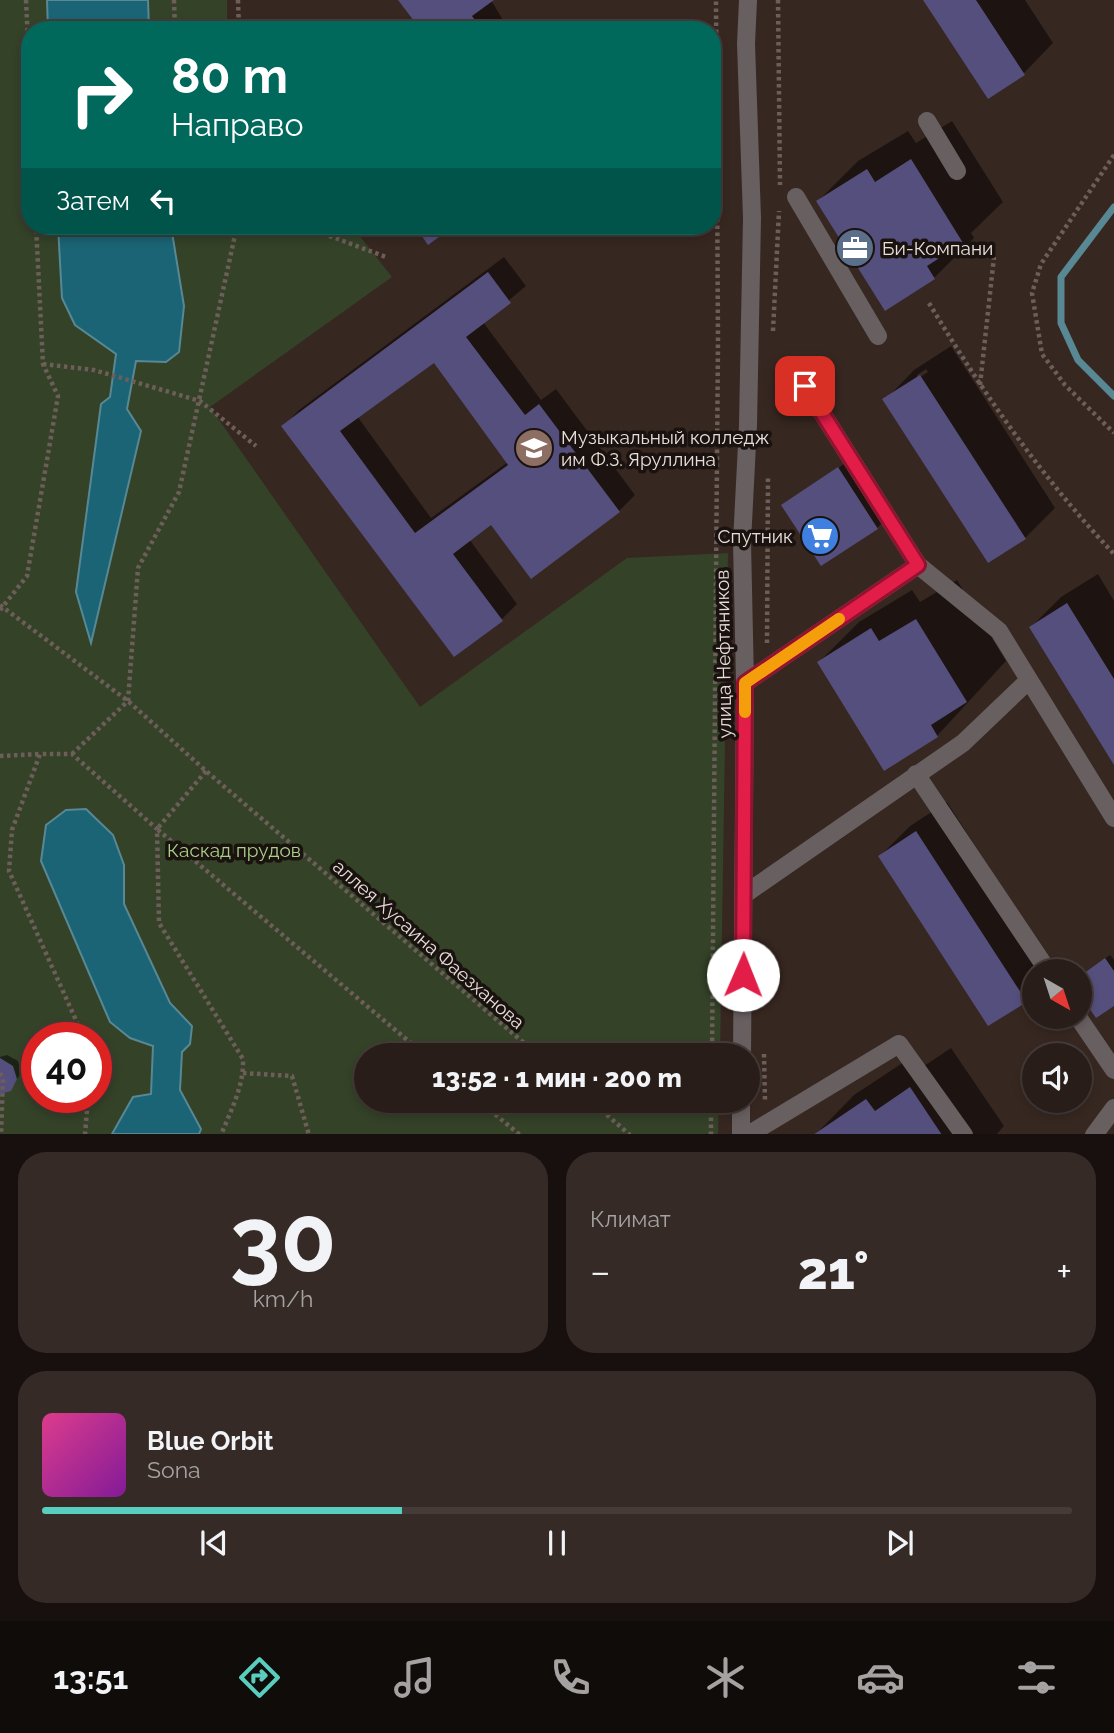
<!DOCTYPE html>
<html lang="ru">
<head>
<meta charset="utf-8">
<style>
	:root { --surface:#291d19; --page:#352a26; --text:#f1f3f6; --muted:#a5a2a2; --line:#453b38; --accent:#59cebe }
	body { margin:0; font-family:Raleway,sans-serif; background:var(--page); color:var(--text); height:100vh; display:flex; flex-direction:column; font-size:26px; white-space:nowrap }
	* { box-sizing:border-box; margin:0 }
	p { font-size:23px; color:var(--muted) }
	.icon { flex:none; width:38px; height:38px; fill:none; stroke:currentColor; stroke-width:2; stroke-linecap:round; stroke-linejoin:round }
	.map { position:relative; height:1134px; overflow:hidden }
	.panel { display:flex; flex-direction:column; gap:18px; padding:18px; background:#17100e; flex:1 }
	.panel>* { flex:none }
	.banner { position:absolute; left:21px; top:21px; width:700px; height:214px; border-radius:28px; box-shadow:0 4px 10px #0003,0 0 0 2px var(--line); background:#00695c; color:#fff; overflow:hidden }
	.needle { width:46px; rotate:141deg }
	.buttons { position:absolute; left:1022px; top:959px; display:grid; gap:14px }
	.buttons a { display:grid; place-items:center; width:70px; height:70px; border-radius:50%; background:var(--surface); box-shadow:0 4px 10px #0003,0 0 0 2px var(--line); font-size:35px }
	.speed { position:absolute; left:21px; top:1022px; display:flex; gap:14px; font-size:35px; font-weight:700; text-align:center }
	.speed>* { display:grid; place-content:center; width:91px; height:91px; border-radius:50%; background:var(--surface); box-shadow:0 4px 10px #0003,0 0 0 2px var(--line); line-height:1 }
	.speed .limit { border:10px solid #d22; background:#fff; color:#111 }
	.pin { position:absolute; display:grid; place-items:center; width:60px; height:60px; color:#fff; margin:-30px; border-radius:14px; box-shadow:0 4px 10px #0006 }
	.me { position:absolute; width:77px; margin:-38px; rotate:1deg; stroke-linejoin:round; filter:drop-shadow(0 0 5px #0008) }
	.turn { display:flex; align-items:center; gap:24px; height:147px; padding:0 35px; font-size:32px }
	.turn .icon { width:91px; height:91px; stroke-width:2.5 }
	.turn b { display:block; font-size:49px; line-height:60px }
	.then { display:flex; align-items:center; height:66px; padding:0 35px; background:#0003; gap:14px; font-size:26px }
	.big { font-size:52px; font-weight:800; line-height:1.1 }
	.panel .card { flex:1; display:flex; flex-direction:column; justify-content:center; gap:10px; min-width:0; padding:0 24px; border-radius:28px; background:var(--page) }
	.panel .dial { align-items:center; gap:0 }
	.dial b { font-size:91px; line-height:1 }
	.song { display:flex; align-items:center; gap:21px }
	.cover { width:84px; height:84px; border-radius:10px; background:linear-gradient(135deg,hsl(330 70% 55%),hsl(290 70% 35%)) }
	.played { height:7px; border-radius:4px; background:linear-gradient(90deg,var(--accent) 35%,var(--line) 35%) }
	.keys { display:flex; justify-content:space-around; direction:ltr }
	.heat { display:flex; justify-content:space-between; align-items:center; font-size:38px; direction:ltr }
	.panel .tiles { flex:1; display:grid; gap:18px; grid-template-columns:1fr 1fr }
	.card:last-child { grid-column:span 2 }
	.trip { position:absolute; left:354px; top:1043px; width:406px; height:70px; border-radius:35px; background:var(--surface); box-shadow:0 4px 10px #0003,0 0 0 2px var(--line); font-weight:800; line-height:70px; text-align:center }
	.menu { display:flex; height:112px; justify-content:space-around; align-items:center; background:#100c0a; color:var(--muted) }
	.menu .icon { width:49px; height:49px }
	.menu .on { color:var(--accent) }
	.menu b { font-size:32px; color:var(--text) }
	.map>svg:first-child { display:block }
	.green { fill:#344228; fill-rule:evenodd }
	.water { fill:#1a6475; stroke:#588893; stroke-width:2 }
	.shadow { fill:#0007; fill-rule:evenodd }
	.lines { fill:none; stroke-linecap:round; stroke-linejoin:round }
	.stream { stroke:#588893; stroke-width:7 }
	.building { fill:#554f7d; fill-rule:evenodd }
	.path { stroke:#6d5e59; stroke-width:4.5; stroke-dasharray:3.5 3.5; stroke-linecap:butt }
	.minor { stroke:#685f60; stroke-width:18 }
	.route-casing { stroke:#92132f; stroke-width:18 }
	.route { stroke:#e11d48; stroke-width:12 }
	.slow { stroke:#f59e0b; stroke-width:12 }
	.labels { text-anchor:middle; stroke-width:7; stroke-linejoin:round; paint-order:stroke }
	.poi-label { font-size:19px; fill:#e8ddd9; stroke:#19120f; text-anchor:start }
	.street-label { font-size:19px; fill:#e8ddd9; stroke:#19120f }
	.park-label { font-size:19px; fill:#aacf88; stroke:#19120f }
</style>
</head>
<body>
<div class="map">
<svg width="1114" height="1135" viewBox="0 0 1114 1135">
	<rect width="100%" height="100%" fill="#372721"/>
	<path class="green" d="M 0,0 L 227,0 L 227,30 L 30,30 L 30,226 L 352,226 L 392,277 L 210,407 L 420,707 L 627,558 L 728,553 L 720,1055 L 366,1055 L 366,1101 L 719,1101 L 718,1134 L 0,1135 ZM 37,1038 L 96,1038 L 96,1097 L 37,1097 Z"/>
	<path class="water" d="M 47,0 L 148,0 L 149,30 L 48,30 Z
		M 58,226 L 171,226 L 184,306 L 179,352 L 166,362 L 136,361 L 127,409 L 141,431 L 91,643 L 76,592 L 101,404 L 110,397 L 116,354 L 75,325 L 62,298 Z
		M 86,809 L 113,835 L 124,865 L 124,904 L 170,1003 L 192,1026 L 190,1044 L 182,1052 L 180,1090 L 201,1129 L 199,1134 L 112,1134 L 133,1097 L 151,1094 L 153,1046 L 130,1038 L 110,1022 L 41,861 L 46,825 L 66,810 Z"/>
	<path class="shadow" d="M 400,0 L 491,0 L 509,30 L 399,30 L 414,19 Z
		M 925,0 L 1025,0 L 1053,43 L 1024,73 Z
		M 952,121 L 1003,202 L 971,233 L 974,238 L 934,278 L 818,201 L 858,161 L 908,131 L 916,143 Z
		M 504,257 L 526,286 L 483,322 L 541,400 L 556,389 L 635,495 L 619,511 L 491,522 L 469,539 L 517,604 L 502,619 L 284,426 L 299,410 ZM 434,360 L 508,462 L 431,518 L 357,416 Z
		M 951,346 L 1055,508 L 1025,538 L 989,561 L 885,400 L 914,370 ZM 926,369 L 928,372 L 917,379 L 917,375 Z
		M 844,464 L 882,523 L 877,528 L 783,505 Z
		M 1098,574 L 1114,601 L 1114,762 L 1031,627 L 1061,597 Z
		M 957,580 L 1006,661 L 937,736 L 819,662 L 859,622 L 912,590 L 920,602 Z
		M 947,802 L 1055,970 L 1034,971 L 1034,992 L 1026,1000 L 880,856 L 910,826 Z
		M 1110,955 L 1114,960 L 1114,1004 L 1096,1016 L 1080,992 L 1080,976 Z
		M 951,1048 L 1004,1126 L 996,1135 L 815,1135 L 854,1095 L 907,1060 L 915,1072 Z
		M 7,1055 L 18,1061 L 21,1073 L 10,1090 L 0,1093 L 0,1057 Z"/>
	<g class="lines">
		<path class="stream" d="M 1114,207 L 1061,277 L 1061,323 L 1078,360 L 1114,396"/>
	</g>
	<path class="building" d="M 398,0 L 494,0 L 472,16 L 482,30 L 402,30 L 414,21 Z
		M 923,0 L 976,0 L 1025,75 L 988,99 Z
		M 911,159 L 963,243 L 927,266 L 935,279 L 885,311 L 816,201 L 867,169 L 875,182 Z
		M 415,226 L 454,226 L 428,245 Z
		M 488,272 L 511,303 L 466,337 L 525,415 L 539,404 L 620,512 L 531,579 L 491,525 L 453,554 L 503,621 L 454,657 L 281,426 ZM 434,363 L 508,465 L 415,533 L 340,431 Z
		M 920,375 L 1026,539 L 988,563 L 882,399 Z
		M 838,467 L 878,529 L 821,566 L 781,505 Z
		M 1067,603 L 1114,679 L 1114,765 L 1029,627 Z
		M 916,619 L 967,702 L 931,725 L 938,737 L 884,771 L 817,662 L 871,628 L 879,641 Z
		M 916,831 L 1027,1002 L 988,1026 L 878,856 Z
		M 1105,958 L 1114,971 L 1114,1006 L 1096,1018 L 1080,995 L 1080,976 Z
		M 0,1058 L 13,1066 L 17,1079 L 11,1091 L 0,1094 Z
		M 910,1087 L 942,1135 L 813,1135 L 866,1099 L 875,1111 Z"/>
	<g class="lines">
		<path class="path" d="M 26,0 L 30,85
			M 174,0 L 175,30
			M 238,0 L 239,30
			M 778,0 L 780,185
			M 1114,155 L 1041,264 L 1032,293 L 1042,354 L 1065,385 L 1114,433
			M 303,226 L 386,257
			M 929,303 C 983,393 1042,478 1114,554
			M 773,331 L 779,211
			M 43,364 L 94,370 L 200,401 L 256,446
			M 980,385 L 994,257
			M 0,605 L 128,701 L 206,771 L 538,1055
			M 0,610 L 27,576 L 58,396 L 43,364 L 36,226
			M 767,643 L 768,477
			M 72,754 L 128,701 L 138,568 L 179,492 L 237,226
			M 0,756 L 40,754
			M 206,771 L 157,829 L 425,1055
			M 84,1038 L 9,871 L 12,830 L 40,754 L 72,754 L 157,829 L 159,923 L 243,1059 C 244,1086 231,1110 221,1135
			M 764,1054 L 765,1101
			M 712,1055 L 718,341 L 716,0
			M 0,1073 L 3,1079 L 1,1135
			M 243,1073 L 292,1076 L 309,1135
			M 479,1101 L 520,1135
			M 591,1101 L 630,1135
			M 85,1135 L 88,1097
			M 711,1135 L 711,1101"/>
		<path class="minor" d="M 927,121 L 957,171
			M 796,197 L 878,336
			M 805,386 L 918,565
			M 745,683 L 918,565 L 999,631 L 1114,818
			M 916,774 L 1048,971
			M 745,894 L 963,743 L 1029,680
			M 1078,1017 L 1114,1070
			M 742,1055 L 745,683 L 742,542 L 748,425 L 752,218 L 746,44 L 748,0
			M 741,1135 L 741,1101
			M 748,1135 L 899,1044 L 964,1135
			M 1094,1135 L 1114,1108"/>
	</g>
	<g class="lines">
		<defs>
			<path id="route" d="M 743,975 L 745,683 L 918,565 L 805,386"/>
		</defs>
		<use href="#route" class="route-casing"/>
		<use href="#route" class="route"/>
		<path class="slow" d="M 745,712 L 745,683 L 839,619"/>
	</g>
	<defs>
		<symbol id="office-disc" viewBox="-11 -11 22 22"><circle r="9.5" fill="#5c6f8a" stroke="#19120f"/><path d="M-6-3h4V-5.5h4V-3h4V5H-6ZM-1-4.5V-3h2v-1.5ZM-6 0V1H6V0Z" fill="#fff"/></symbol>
		<symbol id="university-disc" viewBox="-11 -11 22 22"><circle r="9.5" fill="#8d6e63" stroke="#19120f"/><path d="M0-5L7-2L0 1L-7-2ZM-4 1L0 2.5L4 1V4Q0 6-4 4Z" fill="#fff"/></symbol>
		<symbol id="supermarket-disc" viewBox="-11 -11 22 22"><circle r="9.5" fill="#3f7fe0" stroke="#19120f"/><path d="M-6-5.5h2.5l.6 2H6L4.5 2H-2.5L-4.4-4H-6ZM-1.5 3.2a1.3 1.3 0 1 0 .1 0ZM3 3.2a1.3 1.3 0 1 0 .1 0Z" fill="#fff"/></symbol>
	</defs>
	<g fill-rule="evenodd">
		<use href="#office-disc" x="833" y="226" width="44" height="44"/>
		<use href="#university-disc" x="512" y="426" width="44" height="44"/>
		<use href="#supermarket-disc" x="798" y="514" width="44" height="44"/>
	</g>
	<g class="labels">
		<g class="poi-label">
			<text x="882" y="255">Би-Компани</text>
			<text x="561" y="444">Музыкальный колледж<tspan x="561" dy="22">им Ф.З. Яруллина</tspan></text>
			<text x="793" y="543" text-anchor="end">Спутник</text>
		</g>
		<g class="street-label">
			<text transform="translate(723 654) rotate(-91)" y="7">улица Нефтяников</text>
			<text transform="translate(429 944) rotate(41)" y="7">аллея Хусаина Фаезханова</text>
		</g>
		<g class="park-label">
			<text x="234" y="857">Каскад прудов</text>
		</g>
	</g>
</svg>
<div class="buttons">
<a><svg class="needle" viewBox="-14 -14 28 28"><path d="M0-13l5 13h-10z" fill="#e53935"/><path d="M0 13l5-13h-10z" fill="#a5a2a2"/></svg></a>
<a><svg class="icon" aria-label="sound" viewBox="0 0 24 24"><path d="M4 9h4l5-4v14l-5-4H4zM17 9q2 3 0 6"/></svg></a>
</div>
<div class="speed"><div class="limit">40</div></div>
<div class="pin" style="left:805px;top:386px;background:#d93025"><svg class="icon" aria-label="arrive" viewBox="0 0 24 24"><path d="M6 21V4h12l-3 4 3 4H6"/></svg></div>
<svg class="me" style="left:743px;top:975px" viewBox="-20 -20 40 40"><circle r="19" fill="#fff"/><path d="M0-13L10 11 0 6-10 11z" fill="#e11d48"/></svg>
<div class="trip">13:52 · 1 мин · 200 m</div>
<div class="banner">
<div class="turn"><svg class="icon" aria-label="right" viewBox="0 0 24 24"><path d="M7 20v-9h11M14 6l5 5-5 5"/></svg><div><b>80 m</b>Направо</div></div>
<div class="then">Затем<svg class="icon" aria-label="left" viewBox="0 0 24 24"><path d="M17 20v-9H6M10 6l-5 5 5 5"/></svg></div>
</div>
</div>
<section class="panel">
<div class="tiles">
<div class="card dial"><b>30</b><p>km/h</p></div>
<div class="card"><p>Климат</p>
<div class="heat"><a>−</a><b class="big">21°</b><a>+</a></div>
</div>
<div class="card">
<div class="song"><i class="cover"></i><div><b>Blue Orbit</b><p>Sona</p></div></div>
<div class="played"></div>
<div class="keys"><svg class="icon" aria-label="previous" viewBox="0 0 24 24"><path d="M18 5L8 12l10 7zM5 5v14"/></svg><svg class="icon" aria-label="pause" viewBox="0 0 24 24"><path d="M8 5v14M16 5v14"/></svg><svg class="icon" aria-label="next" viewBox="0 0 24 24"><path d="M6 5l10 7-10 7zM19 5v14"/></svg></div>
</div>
</div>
</section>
<nav class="menu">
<b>13:51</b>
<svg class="icon on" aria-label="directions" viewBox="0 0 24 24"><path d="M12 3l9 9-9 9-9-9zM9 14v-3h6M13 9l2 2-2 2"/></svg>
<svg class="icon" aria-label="music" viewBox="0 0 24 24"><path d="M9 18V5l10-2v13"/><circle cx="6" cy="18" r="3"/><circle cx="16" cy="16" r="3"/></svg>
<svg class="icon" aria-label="phone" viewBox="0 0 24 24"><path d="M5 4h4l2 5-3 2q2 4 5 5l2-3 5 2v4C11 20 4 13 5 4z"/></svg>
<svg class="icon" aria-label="climate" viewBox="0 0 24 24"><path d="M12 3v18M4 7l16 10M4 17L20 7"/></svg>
<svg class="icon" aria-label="car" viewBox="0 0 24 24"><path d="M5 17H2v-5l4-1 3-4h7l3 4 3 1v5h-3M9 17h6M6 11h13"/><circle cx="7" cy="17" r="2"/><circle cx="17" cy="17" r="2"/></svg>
<svg class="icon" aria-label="filters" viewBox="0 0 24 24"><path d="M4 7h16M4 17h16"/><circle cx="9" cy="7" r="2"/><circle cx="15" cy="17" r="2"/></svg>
</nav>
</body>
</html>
